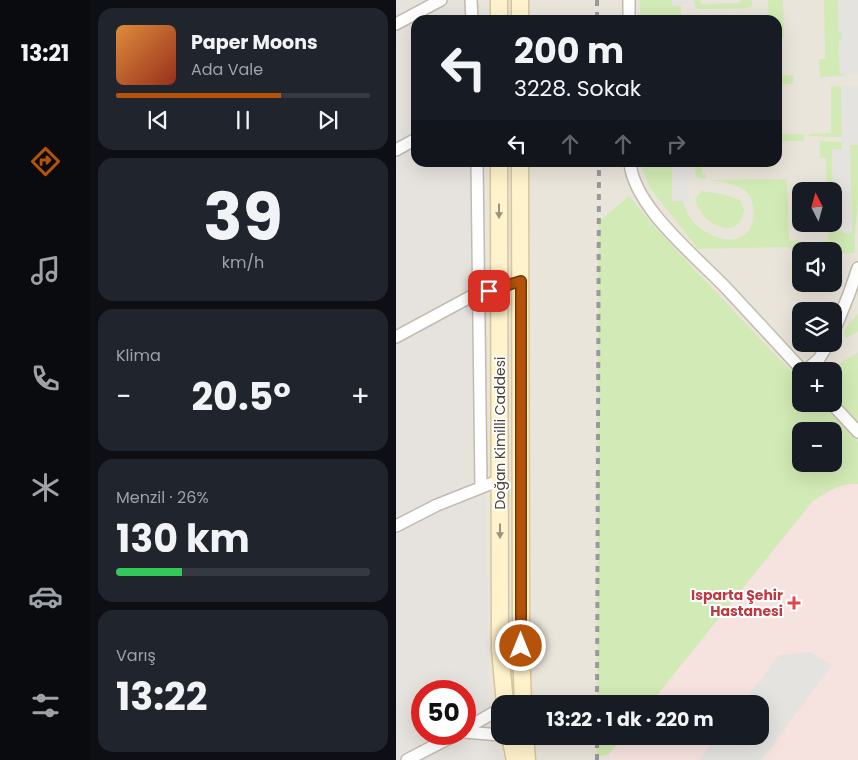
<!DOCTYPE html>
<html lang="tr">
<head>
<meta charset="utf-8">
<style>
	:root { --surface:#171b24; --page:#20242c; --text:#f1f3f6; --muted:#9ea1a6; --line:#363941; --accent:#b45309 }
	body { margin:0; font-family:Poppins,sans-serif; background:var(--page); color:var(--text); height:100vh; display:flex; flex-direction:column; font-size:19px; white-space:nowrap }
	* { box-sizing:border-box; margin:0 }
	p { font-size:16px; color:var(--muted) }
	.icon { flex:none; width:28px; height:28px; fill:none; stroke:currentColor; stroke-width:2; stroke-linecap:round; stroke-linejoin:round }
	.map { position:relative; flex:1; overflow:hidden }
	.details { display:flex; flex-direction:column; gap:8px; padding:8px; background:#0d0f14; width:306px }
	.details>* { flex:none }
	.top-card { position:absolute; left:15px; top:15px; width:371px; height:152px; border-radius:15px; box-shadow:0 5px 20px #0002; background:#171b24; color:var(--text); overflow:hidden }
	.needle { width:32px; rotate:354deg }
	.fabs { position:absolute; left:396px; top:182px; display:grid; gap:10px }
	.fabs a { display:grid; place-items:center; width:50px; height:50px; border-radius:10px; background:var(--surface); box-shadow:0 5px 20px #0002; font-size:25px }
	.speed { position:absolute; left:15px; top:680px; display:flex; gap:10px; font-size:25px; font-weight:700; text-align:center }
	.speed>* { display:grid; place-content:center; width:65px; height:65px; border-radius:50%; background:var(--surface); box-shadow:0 5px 20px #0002; line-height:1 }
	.speed .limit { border:8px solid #d22; background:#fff; color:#111 }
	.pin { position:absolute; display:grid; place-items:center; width:42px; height:42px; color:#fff; margin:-21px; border-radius:10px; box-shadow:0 2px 8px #0006 }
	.me { position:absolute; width:55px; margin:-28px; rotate:0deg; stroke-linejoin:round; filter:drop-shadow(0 0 4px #0008) }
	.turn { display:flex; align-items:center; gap:18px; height:105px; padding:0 20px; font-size:22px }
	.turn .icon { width:65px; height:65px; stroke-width:2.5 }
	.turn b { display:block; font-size:35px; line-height:42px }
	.lanes { display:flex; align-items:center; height:48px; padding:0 20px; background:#0003; justify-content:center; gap:25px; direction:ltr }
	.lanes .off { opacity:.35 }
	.big { font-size:38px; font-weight:700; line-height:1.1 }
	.details .card { flex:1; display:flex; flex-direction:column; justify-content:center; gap:8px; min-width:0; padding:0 18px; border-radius:15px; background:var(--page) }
	.details .dial { align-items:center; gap:0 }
	.dial b { font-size:65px; line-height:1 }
	.song { display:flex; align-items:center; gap:15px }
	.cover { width:60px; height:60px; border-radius:8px; background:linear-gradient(135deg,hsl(30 70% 55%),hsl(10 70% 35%)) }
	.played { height:5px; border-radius:2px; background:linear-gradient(90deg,var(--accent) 65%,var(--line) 65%) }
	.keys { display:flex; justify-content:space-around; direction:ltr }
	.heat { display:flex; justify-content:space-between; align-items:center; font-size:28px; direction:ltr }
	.charge { height:8px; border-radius:4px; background:linear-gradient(90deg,#34c759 26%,var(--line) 0) }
	.trip { position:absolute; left:95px; top:695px; width:278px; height:50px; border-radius:15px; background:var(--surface); box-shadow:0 5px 20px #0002; font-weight:700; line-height:50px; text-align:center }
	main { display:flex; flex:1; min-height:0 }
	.tab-bar { display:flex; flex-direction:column; width:90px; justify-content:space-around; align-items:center; background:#090b0e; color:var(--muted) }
	.tab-bar .icon { width:35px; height:35px }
	.tab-bar .selected { color:var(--accent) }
	.tab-bar b { font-size:22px; color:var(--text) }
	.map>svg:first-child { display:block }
	.residential { fill:#eae5da; fill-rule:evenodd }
	.industrial { fill:#e6e2dd; fill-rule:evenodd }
	.medical { fill:#f6e3e0 }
	.green { fill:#d2eab5; fill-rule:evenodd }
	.parking { fill:#e5e3e0 }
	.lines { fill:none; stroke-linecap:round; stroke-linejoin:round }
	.minor-casing { stroke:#c2bbae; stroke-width:14 }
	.secondary-casing { stroke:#d6c79b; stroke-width:19 }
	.minor { stroke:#fff; stroke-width:11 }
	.secondary { stroke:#fff3cd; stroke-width:16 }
	.rail { stroke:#9a9a9a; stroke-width:4; stroke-dasharray:6 6; stroke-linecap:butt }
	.oneway { fill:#9c937c }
	.route-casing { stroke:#753606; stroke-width:12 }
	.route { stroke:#b45309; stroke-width:9 }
	.health-dot { fill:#e0444e; stroke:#fff; stroke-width:2 }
	.labels { text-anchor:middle; stroke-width:4; stroke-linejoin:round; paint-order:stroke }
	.street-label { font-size:14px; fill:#4b4439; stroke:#fff }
	.health-label { font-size:14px; font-weight:bold; fill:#be3a42; stroke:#fff; text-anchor:end }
</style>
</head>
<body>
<main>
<nav class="tab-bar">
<b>13:21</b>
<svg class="icon selected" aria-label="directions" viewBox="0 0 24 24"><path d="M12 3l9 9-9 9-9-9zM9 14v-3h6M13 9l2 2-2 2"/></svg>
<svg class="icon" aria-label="music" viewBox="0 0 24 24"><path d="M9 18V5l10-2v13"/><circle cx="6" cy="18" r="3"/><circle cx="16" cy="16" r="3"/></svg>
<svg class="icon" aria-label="phone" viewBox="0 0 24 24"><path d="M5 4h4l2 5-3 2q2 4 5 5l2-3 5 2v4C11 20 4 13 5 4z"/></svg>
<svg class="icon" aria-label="climate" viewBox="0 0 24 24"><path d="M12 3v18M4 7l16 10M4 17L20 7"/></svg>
<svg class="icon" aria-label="car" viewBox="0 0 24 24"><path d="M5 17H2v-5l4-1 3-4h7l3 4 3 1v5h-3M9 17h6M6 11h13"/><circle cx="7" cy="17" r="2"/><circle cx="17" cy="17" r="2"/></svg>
<svg class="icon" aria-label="filters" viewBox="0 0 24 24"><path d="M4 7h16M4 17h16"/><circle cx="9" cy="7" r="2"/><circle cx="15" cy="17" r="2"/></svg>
</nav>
<section class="details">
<div class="card">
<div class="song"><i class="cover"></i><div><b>Paper Moons</b><p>Ada Vale</p></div></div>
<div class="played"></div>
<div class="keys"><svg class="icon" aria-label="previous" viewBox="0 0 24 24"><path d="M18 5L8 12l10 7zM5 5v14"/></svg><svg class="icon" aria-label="pause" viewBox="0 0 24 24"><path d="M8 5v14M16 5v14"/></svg><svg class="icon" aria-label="next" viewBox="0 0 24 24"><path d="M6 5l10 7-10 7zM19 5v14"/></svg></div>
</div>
<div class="card dial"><b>39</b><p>km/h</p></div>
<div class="card"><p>Klima</p>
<div class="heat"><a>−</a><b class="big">20.5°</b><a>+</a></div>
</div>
<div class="card"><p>Menzil · 26%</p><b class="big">130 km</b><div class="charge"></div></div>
<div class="card"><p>Varış</p><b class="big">13:22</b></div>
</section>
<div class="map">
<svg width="462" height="760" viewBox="0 0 462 760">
	<rect width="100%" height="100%" fill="#f6f3ec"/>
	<path class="residential" d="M 0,0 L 462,0 L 462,760 L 0,760 ZM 20,20 L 381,20 L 381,162 L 20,162 ZM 405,191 L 438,191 L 438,224 L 405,224 ZM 405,251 L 438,251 L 438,284 L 405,284 ZM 405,311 L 438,311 L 438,344 L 405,344 ZM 405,371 L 438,371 L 438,404 L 405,404 ZM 405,431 L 438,431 L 438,464 L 405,464 ZM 26,691 L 69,691 L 69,734 L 26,734 ZM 104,704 L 364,704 L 364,736 L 104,736 Z"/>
	<path class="industrial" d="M 0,0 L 82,0 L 82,20 L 20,20 L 20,162 L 85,163 L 93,707 L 105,760 L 0,760 ZM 26,691 L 69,691 L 69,734 L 26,734 Z"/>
	<path class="medical" d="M 457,483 L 462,484 L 462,760 L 213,760 L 213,754 L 228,736 L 364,736 L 364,704 L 254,704 L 416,502 L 434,489 Z"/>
	<path class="green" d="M 244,0 L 276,0 L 276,6 L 285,6 L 285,20 L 244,20 Z
		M 298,0 L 304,0 L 305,4 L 344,3 L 345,0 L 356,0 L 356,6 L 352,8 L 304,9 L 300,8 Z
		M 372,0 L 387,0 L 388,38 L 381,39 L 381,20 L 371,20 Z
		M 428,0 L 442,0 L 443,32 L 446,32 L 446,40 L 443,40 L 444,74 L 449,74 L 449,76 L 424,77 L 423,59 L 429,59 Z
		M 397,75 L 397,84 L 381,84 L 381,76 Z
		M 435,86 L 445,86 L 446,137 L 413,136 L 413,134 L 435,133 Z
		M 381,134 L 408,134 L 408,141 L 381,141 Z
		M 424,141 L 446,142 L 446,149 L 436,150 L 437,191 L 431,191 L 430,158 L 424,158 Z
		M 454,145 L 462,145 L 462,204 L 459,233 L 459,253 L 438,254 L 438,251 L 405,251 L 405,255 L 392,247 L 302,249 L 254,188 L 245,166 L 245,163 L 276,163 L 276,201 L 287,201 C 289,208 291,214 295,219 C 305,232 330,246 347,236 C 354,232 357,224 357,217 C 361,186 338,184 314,180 L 391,179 L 393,241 L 405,241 L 406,246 L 423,245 L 424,241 L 432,241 L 432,224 L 438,224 L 438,210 L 438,229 L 444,229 L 456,233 Z
		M 298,164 L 306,164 L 306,174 L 310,174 L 310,179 L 300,177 Z
		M 306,191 L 330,195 L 344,200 L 348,209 C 344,248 297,218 300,197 Z
		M 233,196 L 263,232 L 405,382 L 405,404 L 426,404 L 462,442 L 462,484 C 445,482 429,493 416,502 L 254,704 L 201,704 L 202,222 ZM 405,431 L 438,431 L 438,464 L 405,464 Z
		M 462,314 L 462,332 L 450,338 L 448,335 L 450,327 Z
		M 462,353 L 462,423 L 438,396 L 438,371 L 429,371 Z
		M 201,736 L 228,736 L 213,754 L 201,757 Z"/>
	<path class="parking" d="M 276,0 L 298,0 L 298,3 L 276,6 Z
		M 442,0 L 462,0 L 462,74 L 444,74 L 443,41 L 446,40 L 446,33 L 443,33 Z
		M 445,86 L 462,86 L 462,145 L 446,145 Z
		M 436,149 L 454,149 L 456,233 L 448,233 L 444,229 L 438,229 Z
		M 276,163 L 298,163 L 299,175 L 292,176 L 293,200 L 276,201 Z
		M 414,652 L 436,665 L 366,760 L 303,760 L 321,736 L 364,736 L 364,704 L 346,704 L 383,655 Z"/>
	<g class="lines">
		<defs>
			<path id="minor" d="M 75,0 L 76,20
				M 233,0 L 233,20
				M 0,24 L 45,0
				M 0,150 L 20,139
				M 81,162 L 85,487
				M 234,162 C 237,207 302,258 332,290 C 357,317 382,344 407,371
				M 438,331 L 453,294 L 462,268
				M 0,337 L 74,297 L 125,281
				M 409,371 L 423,359 L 432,344
				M 436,404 L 462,432
				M 0,526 L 41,505 L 104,480
				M 69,729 L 104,709
				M 69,732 L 104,735
				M 11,760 L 61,734"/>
			<path id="secondary" d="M 103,0 L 103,20
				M 124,0 L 124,20
				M 103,162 L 104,649 L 109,704
				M 124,162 L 125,646 L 127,704
				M 114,736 L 119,760
				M 129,736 L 131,760"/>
		</defs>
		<use href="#minor" class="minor-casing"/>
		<use href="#secondary" class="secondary-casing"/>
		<use href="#minor" class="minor"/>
		<use href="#secondary" class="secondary"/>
		<path class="rail" d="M 201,0 L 201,20
			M 201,704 L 203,162
			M 201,760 L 201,736"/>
	</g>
	<defs><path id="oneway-solid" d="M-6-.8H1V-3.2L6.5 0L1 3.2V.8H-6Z" transform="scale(1.25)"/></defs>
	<g class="oneway">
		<use href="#oneway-solid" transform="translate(103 211) rotate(90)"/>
		<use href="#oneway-solid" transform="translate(104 531) rotate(90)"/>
	</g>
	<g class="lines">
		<defs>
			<path id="route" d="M 93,291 L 125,281 L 125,646"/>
		</defs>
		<use href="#route" class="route-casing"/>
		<use href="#route" class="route"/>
	</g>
	<path class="health-dot" d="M395.5 595.5h5v5h5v5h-5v5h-5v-5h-5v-5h5z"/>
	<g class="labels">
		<g class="street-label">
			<text transform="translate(104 433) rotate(-90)" y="5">Doğan Kimilli Caddesi</text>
		</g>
		<g class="health-label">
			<text x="387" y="600">Isparta Şehir<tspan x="387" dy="16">Hastanesi</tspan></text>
		</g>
	</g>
</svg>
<div class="fabs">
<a><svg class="needle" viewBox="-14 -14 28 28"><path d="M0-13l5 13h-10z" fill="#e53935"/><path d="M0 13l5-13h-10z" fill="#9ea1a6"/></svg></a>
<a><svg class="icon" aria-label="sound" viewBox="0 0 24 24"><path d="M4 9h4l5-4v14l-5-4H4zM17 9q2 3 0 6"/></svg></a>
<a><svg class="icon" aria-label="layers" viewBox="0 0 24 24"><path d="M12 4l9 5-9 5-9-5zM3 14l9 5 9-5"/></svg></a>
<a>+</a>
<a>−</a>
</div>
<div class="speed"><div class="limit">50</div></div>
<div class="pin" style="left:93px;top:291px;background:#d93025"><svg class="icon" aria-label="arrive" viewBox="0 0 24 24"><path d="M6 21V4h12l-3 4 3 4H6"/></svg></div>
<svg class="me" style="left:125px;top:646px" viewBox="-20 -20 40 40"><circle r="17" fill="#b45309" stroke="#fff" stroke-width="3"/><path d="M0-11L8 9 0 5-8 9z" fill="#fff"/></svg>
<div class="trip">13:22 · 1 dk · 220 m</div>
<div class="top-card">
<div class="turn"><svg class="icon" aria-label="left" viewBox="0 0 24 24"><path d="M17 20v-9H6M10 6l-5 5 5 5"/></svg><div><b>200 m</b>3228. Sokak</div></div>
<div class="lanes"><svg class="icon" aria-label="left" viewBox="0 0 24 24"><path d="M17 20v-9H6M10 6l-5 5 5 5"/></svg><svg class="icon off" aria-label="ahead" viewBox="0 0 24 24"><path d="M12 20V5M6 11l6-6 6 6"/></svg><svg class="icon off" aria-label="ahead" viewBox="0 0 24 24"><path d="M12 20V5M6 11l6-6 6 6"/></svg><svg class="icon off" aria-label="right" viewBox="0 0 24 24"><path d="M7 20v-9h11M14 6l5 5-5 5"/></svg></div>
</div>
</div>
</main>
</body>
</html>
